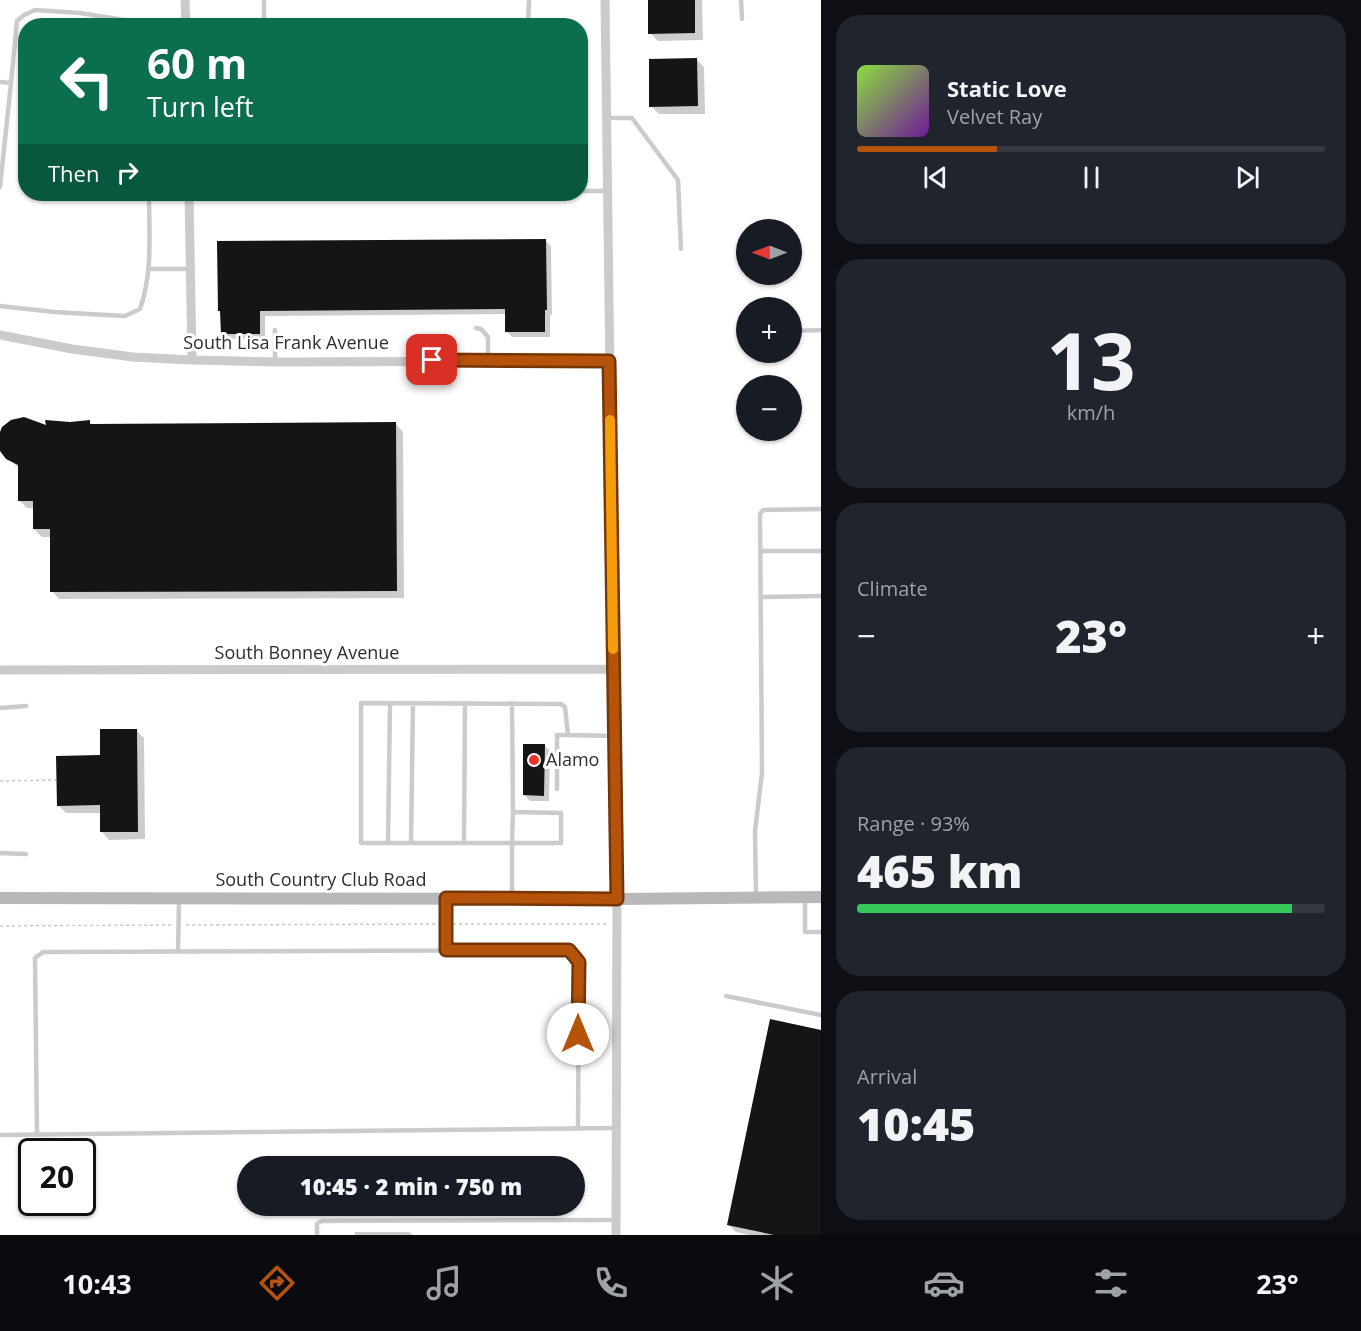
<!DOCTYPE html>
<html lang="en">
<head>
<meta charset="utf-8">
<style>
	:root { --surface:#171b24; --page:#20242c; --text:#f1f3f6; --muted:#9ea1a6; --line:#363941; --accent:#b45309 }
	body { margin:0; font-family:"Open Sans",sans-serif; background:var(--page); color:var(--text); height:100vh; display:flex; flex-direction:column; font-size:22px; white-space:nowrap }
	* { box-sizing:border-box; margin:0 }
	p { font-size:20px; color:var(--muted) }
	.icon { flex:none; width:33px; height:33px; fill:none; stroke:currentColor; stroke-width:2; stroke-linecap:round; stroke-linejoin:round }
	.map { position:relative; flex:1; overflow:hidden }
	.drawer { display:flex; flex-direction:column; gap:15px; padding:15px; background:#0d0f14; width:540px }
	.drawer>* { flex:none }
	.hud { position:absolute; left:18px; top:18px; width:570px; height:183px; border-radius:24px; box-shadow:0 2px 4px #0004; background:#0b6e4f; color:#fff; overflow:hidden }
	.needle { width:39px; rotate:270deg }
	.controls { position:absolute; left:736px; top:219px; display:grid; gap:12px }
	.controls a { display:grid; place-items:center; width:66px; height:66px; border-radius:50%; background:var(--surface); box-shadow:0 2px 4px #0004; font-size:30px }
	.speed { position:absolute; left:18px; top:1138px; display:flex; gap:12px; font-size:30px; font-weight:700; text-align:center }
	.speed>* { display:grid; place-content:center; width:78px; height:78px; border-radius:50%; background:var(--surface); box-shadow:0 2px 4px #0004; line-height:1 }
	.speed .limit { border:3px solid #111; border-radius:9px; background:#fff; color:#111 }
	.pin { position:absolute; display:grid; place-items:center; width:51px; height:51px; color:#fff; margin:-26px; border-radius:12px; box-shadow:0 3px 9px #0006 }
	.me { position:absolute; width:66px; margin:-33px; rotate:0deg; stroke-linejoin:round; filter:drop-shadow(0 0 4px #0008) }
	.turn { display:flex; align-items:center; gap:21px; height:126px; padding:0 30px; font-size:27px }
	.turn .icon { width:78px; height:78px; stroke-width:2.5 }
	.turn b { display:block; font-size:42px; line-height:51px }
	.then { display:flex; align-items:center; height:57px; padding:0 30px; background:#0003; gap:12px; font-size:22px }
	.big { font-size:45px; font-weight:800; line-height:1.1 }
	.drawer .widget { flex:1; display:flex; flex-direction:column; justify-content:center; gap:9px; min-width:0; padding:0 21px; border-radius:24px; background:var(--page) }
	.drawer .dial { align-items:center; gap:0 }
	.dial b { font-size:78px; line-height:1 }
	.song { display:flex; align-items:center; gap:18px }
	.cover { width:72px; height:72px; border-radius:9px; background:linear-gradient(135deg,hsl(90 70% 55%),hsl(280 70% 35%)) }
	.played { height:6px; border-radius:3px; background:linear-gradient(90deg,var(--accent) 30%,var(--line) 30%) }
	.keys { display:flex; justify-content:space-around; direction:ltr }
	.heat { display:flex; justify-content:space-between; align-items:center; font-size:33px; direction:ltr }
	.charge { height:9px; border-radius:4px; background:linear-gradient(90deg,#34c759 93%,var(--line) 0) }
	.trip { position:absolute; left:237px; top:1156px; width:348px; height:60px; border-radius:30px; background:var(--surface); box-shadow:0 2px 4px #0004; font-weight:800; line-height:60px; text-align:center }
	.tabs { display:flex; height:96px; justify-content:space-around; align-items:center; background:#090b0e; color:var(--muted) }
	.tabs .icon { width:42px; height:42px }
	.tabs .current { color:var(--accent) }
	.tabs b { font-size:27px; color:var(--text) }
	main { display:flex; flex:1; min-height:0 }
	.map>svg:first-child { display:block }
	.shadow { fill:#0003 }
	.building { fill:#151515 }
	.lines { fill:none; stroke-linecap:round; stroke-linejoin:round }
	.path { stroke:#cbcbcb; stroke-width:1.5; stroke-dasharray:3 3; stroke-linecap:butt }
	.lane { stroke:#cbcbcb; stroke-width:4.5 }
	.street { stroke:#cbcbcb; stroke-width:9 }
	.secondary { stroke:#b8b8b8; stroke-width:12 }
	.route-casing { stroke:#753606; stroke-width:15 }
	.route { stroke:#b45309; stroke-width:10 }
	.slow { stroke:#f59e0b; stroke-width:10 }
	.poi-dot { fill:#ed3428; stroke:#fff; stroke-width:2 }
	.labels { text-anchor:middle; stroke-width:6; stroke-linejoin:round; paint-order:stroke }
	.street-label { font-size:18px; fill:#2e2e2e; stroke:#fff }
	.poi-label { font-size:18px; fill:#2e2e2e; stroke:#fff; text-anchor:start }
</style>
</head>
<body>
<main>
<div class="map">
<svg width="821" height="1235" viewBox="0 0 821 1235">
	<rect width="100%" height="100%" fill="#fff"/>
	<path class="shadow" d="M 649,0 L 702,0 L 703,40 L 658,41 L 650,33 Z
		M 697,60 L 704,67 L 705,114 L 659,114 L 651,106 Z
		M 546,241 L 551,246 L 552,315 L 550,315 L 550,337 L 512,337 L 507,332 L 507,314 L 265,316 L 265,339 L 228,339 L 222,333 L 222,313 L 219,311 Z
		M 89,422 L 93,425 L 396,424 L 403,432 L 404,598 L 59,599 L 52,591 L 51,537 L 42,537 L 34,529 L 35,508 L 27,508 L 20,501 L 19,468 L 8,458 L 0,444 L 0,438 L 48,427 Z
		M 136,730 L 144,738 L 145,839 L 109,840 L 102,832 L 101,813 L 66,813 L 58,805 Z
		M 544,745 L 550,751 L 549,801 L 530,801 L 524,795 Z
		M 821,1031 L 821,1235 L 749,1235 L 736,1232 L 728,1224 Z
		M 355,1232 L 409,1232 L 413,1235 L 355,1235 Z"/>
	<path class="building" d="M 648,0 L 695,0 L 695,33 L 648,34 Z
		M 697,58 L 698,106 L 649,107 L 649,59 Z
		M 546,239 L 547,310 L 545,310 L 545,332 L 505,332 L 505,309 L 260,311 L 260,334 L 221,334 L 220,311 L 218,311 L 217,241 Z
		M 24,417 L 46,425 L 45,420 L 70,422 L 90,420 L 90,424 L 396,422 L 397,591 L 50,592 L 50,529 L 33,529 L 33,501 L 18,501 L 18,465 L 6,459 L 0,451 L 0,432 L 2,427 L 11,420 Z
		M 100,729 L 137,729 L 138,832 L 100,832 L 100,805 L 57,806 L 56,756 L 100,755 Z
		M 523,744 L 545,744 L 544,796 L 523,795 Z
		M 770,1019 L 821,1030 L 821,1235 L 774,1235 L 727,1225 Z"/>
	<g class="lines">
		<path class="path" d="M 0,781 L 56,780
			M 453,924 L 607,924
			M 186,925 L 439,924
			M 0,926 L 172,925"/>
		<path class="lane" d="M 264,0 L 264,26
			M 741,0 L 742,19
			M 528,26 L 529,0
			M 0,82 L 11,83 L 0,187
			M 11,83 L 17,21 L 24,15 L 35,10 L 80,13 L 137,22 L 140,26
			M 606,118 L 632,118 L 678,180 L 681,249
			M 580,191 L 607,191
			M 189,194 L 292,194
			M 149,269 L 190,269
			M 0,306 L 54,312 L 125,316 L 140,309 C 153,273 149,232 149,194
			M 476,328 L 481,329 L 488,337 L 488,360
			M 275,330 L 275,362
			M 792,331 L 821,330
			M 761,551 L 821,551
			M 762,597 L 821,596
			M 512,703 L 513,812
			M 0,708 L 26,706
			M 557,789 L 557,735 L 568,735
			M 513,812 L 561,813 L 561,843 L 512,843 Z
			M 388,843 L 390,703
			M 411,843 L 413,703
			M 464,843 L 465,703
			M 0,853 L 26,854
			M 756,897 L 755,831 L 762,773 L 760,514 L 763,510 L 821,509
			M 446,899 L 446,950
			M 512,899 L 512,843 L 361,843 L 361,703 L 561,704 L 565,707 L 568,735 L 614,736
			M 805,899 L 805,932 L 821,932
			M 178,951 L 179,901
			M 726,996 L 821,1015
			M 0,1135 L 615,1128
			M 37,1135 L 35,958 L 43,952 L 569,950 L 579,962 L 578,1128
			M 317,1235 L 317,1224 L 322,1221 L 616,1220"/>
		<path class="street" d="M 185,0 L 186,26
			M 605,0 L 617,899 L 616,1235
			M 189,194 L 192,360
			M 0,335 L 72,349 L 133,357 L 192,360 L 275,362 L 609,361
			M 0,670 L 613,669"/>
		<path class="secondary" d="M 0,898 L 617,899 L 821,897"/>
	</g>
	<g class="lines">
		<defs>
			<path id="route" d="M 432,360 L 609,361 L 617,899 L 446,898 L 446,950 L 569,950 L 579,962 L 578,1034"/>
		</defs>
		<use href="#route" class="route-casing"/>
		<use href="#route" class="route"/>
		<path class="slow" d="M 610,420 L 613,649"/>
	</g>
	<circle class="poi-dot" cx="534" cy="760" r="6"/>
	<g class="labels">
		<g class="street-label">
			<text x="286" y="349">South Lisa Frank Avenue</text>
			<text x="307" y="659">South Bonney Avenue</text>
			<text x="321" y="886">South Country Club Road</text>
		</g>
		<g class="poi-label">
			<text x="546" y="766">Alamo</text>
		</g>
	</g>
</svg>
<div class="controls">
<a><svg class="needle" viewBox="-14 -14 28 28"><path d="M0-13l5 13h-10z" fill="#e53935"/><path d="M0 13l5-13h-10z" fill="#9ea1a6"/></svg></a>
<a>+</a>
<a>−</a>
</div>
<div class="speed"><div class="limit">20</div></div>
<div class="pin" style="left:432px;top:360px;background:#d93025"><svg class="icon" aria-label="arrive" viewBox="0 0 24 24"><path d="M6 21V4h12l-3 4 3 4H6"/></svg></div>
<svg class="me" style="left:578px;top:1034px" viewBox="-20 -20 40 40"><circle r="19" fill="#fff"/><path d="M0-13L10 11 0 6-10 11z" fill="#b45309"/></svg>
<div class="trip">10:45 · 2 min · 750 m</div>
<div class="hud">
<div class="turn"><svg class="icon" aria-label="left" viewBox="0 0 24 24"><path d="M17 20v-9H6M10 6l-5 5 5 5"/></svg><div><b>60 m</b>Turn left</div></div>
<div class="then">Then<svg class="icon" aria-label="right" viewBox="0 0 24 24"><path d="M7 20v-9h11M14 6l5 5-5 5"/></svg></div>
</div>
</div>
<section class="drawer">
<div class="widget">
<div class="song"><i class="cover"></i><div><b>Static Love</b><p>Velvet Ray</p></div></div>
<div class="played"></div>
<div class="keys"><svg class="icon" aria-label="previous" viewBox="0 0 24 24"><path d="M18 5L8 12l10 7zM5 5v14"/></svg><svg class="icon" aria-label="pause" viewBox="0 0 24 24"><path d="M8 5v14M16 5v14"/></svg><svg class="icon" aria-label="next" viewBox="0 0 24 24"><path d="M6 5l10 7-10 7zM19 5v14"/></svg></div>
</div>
<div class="widget dial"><b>13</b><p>km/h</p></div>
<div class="widget"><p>Climate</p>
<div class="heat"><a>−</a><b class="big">23°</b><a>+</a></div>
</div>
<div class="widget"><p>Range · 93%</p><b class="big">465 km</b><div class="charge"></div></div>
<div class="widget"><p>Arrival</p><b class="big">10:45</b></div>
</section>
</main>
<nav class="tabs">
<b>10:43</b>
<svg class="icon current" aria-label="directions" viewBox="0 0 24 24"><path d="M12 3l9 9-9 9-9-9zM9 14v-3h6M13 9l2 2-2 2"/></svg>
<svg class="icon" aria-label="music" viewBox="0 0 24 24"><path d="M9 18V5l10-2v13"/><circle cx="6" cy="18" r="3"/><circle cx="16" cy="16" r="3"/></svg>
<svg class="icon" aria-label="phone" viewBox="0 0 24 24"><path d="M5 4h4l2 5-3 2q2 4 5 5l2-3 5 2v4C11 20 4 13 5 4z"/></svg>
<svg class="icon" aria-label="climate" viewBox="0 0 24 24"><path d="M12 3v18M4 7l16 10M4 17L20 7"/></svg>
<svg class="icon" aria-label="car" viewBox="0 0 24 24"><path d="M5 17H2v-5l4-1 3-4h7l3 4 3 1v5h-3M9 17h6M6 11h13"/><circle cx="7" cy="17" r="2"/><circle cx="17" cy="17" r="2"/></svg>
<svg class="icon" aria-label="filters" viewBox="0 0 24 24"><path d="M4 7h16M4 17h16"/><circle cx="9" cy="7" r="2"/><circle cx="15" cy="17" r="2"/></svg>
<b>23°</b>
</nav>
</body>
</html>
